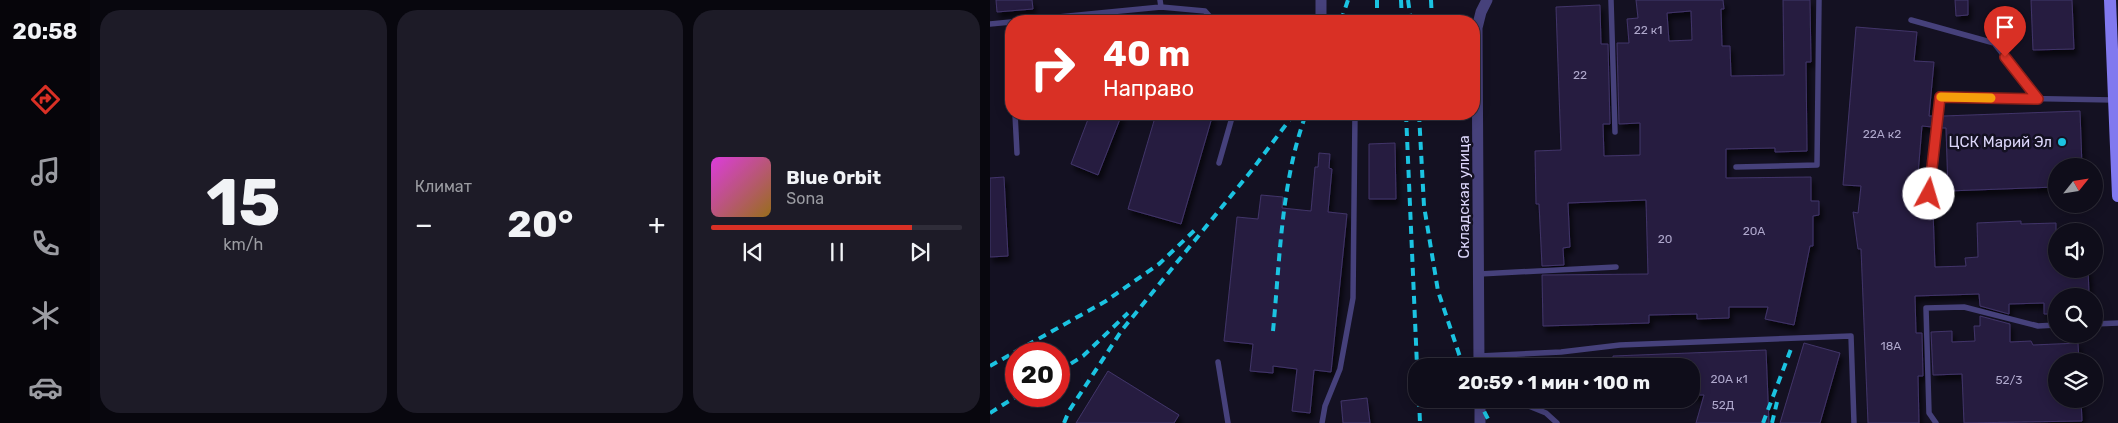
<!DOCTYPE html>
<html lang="ru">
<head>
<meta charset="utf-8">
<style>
	:root { --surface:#0f0d1a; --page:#1d1b27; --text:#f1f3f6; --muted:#9b9ca2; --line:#2f2d39; --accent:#d93025 }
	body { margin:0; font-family:Rubik,sans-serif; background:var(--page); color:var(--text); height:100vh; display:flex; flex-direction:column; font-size:19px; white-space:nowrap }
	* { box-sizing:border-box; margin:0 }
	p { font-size:16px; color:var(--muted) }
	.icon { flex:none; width:28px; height:28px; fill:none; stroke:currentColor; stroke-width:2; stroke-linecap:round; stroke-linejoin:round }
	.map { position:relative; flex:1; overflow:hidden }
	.details { display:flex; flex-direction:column; gap:10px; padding:10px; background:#08070e; width:900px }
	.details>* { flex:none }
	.top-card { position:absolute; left:15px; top:15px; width:475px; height:105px; border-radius:20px; box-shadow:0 2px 12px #0003,0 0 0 1px var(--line); background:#d93025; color:#fff; overflow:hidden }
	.needle { width:32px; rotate:60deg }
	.buttons { position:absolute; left:1058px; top:158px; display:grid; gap:10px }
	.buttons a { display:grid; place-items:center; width:55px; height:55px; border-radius:50%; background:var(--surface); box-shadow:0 2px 12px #0003,0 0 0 1px var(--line); font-size:25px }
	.speed { position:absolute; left:15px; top:342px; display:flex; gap:10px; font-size:25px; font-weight:700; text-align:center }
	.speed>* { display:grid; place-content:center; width:65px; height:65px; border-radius:50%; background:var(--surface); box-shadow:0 2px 12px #0003,0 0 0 1px var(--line); line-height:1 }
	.speed .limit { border:8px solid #d22; background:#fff; color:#111 }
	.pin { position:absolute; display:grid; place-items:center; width:42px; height:42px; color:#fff; margin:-51px -21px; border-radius:50% 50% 50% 0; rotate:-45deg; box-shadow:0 0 5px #0007 }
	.pin .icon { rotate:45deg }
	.me { position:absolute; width:55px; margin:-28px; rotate:6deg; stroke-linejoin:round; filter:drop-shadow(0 0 4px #0008) }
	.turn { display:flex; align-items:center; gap:18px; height:105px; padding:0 15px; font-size:22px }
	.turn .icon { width:65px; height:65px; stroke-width:2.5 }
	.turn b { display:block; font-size:35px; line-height:42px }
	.big { font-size:38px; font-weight:700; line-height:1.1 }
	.details .widget { flex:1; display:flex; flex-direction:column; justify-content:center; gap:8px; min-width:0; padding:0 18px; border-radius:20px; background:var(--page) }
	.details .dial { align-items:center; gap:0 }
	.dial b { font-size:65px; line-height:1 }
	.song { display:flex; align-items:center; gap:15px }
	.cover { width:60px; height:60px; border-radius:8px; background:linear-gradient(135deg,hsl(300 70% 55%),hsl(40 70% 35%)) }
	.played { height:5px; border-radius:2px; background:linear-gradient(90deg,var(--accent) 80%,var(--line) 80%) }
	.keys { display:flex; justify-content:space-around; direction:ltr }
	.heat { display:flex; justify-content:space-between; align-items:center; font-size:28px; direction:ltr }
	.details .tiles { flex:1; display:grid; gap:10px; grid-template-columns:repeat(3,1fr) }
	.trip { position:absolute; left:418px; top:358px; width:292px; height:50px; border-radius:20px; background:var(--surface); box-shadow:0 2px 12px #0003,0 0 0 1px var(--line); font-weight:700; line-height:50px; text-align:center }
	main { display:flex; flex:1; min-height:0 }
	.dock { display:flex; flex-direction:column; width:90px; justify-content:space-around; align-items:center; background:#06050a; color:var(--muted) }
	.dock .icon { width:35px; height:35px }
	.dock .on { color:var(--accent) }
	.dock b { font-size:22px; color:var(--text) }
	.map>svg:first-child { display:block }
	.building { fill:#271f40; stroke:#413469; fill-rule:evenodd; filter:url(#shadow) }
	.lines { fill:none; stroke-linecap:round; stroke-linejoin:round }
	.lane { stroke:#46417b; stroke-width:5.5 }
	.street { stroke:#46417b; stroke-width:11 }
	.secondary { stroke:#8179ef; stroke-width:12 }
	.rail { stroke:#1bc3e1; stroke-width:4; stroke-dasharray:8 6; stroke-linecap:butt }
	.route-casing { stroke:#8d1f18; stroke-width:12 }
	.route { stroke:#d93025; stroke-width:9 }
	.slow { stroke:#f59e0b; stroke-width:9 }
	.poi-dot { fill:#1bc3e1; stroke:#141122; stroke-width:2 }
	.labels { text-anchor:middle; stroke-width:5; stroke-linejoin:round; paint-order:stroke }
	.number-label { font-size:12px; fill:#afa8cc }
	.poi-label { font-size:15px; fill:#dcd6fa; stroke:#141122; text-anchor:end }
	.street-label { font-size:15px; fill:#dcd6fa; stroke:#141122 }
</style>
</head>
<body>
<main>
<nav class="dock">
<b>20:58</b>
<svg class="icon on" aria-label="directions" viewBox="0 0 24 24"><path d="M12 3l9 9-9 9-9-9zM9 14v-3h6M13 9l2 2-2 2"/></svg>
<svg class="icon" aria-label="music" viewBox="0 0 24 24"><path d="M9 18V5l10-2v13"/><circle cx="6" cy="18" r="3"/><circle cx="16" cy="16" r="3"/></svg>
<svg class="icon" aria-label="phone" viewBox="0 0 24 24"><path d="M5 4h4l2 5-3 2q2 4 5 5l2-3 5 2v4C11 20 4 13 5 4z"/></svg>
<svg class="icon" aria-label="climate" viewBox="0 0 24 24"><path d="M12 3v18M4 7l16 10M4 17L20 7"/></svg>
<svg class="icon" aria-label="car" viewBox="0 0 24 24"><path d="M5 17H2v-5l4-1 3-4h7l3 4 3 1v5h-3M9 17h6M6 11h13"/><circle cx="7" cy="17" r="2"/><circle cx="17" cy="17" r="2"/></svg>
</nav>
<section class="details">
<div class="tiles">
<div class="widget dial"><b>15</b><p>km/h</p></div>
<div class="widget"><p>Климат</p>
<div class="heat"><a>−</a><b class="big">20°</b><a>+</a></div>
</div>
<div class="widget">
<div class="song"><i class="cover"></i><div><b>Blue Orbit</b><p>Sona</p></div></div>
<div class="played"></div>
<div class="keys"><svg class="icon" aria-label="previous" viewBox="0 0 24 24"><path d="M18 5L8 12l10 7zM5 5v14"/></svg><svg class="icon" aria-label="pause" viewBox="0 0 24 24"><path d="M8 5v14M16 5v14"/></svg><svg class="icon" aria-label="next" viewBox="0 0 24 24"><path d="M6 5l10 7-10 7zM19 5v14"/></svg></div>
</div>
</div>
</section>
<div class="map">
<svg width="1128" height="423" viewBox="0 0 1128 423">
	<defs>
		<filter id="shadow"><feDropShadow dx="3" dy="5.5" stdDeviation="2.5" flood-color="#0009"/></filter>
	</defs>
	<rect width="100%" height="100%" fill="#141122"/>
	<path class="building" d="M 6,0 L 42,0 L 43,9 L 7,12 Z
		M 646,0 L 733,0 L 734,9 L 731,9 L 732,46 L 740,46 L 741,76 L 794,75 L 793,0 L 820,0 L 821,62 L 816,62 L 817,151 L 785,152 L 785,148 L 736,149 L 736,178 L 821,177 L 821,201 L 829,201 L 829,215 L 823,216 L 823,246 L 820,246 L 804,325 L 775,319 L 778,307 L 739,307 L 739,318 L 707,319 L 707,314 L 659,315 L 659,323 L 553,326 L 552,275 L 658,274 L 656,200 L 578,203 L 580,247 L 573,248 L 574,265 L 552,266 L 549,204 L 546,204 L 545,151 L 571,150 L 566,7 L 610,5 L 611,44 L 618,44 L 620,124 L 613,124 L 614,156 L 650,155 L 650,123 L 629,124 L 627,43 L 639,43 L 637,19 L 648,18 ZM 701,11 L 702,40 L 679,41 L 677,13 Z
		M 965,0 L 978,0 L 978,15 L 966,16 Z
		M 1041,0 L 1082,0 L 1084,49 L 1043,50 Z
		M 866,27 L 927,32 L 924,61 L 944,62 L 939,116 L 943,116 L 942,127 L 932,126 L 925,211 L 943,210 L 945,267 L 976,266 L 975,258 L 988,257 L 987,223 L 1031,221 L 1031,224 L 1066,223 L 1066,269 L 1098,269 L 1099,293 L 1066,296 L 1066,314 L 1054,314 L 1054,303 L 1019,304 L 1019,314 L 990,306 L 989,294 L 925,296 L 926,333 L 932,333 L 933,376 L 928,376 L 929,423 L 878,423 L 871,249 L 868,249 L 863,212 L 868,213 L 871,186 L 853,185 Z
		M 1090,111 L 1092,166 L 1066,166 L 1066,187 L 958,191 L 956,128 L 951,128 L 953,116 Z
		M 100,114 L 132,114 L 108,175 L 81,164 Z
		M 166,114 L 223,114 L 191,224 L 138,209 Z
		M 405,143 L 406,199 L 379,199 L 379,144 Z
		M 329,153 L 340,154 L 339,168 L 342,169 L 338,212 L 357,214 L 341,372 L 324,370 L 320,413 L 302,411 L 307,369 L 283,366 L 283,373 L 260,371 L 263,344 L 234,341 L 247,217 L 268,219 L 271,195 L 293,197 L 292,208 L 321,211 L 325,167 L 328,167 Z
		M 14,177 L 18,256 L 0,257 L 0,178 Z
		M 990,316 L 1020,324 L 1020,342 L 1041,341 L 1043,345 L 1088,343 L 1089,361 L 1066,361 L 1066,399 L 1091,399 L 1092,421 L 974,423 L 972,374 L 943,375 L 941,332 L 962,331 L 962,342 L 985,341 L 984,326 L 990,326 Z
		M 814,343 L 850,353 L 830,423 L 790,423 Z
		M 776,350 L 779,423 L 706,423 L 714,395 L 701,395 L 701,366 L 623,366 L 623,356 Z
		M 118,371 L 189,415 L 184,423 L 86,423 Z
		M 377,398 L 380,423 L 353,423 L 351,401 Z"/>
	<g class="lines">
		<path class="lane" d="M 621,0 L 625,132
			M 171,7 L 215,11 L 224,21
			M 921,20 L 1004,43 L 1048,99
			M 27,21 L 171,7 L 170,0
			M 21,22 L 21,36
			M 0,24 L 21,22
			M 25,114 L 27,153
			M 229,163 L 243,114
			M 746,167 L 827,165 L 829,0
			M 939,194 L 950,97 L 1123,100
			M 489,274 L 626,267
			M 1104,324 L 1128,323
			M 490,356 L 571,352 L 630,345 L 861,336 L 864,423
			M 228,362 L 238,423
			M 522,399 L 556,413 L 567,423
			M 332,423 L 335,406 L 350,369 L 363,298 L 365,114
			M 946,423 L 939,413 L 936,308 L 974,307 L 1048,326 L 1066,325"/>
		<path class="street" d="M 331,21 L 331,0
			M 489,366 L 487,28 L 491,12 L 497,0
			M 490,399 L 490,423"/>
		<path class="secondary" d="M 1120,0 L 1128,196"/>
		<path class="rail" d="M 387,0 L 387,21
			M 411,0 L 412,21
			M 418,0 L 421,21
			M 441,0 L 442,21
			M 351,21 L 358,0
			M 387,114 L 387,120
			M 416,114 L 427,366
			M 429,114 L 434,206 L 448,291 L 473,366
			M 283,331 C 290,259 291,182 316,114
			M 0,366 L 116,301 L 169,264 L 207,228
			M 69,371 L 93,356 L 138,313
			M 429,399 L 430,423
			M 488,399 L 500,423
			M 0,413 L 27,396
			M 74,423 L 79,411 L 132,330 L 262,170 L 304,114
			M 773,423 L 801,349
			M 782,423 L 787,402"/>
	</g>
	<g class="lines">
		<defs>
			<path id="route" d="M 939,194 L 950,97 L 1048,99 L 1015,57"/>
		</defs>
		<use href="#route" class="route-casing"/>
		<use href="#route" class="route"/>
		<path class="slow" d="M 951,97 L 1001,98"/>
	</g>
	<circle class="poi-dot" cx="1072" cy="142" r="5"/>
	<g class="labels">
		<g class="number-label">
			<text x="658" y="34">22 к1</text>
			<text x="590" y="79">22</text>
			<text x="892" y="138">22А к2</text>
			<text x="764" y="235">20А</text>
			<text x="675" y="243">20</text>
			<text x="901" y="350">18А</text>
			<text x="739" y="383">20А к1</text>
			<text x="1019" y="384">52/3</text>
			<text x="733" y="409">52Д</text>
		</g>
		<g class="poi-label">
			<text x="1062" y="147">ЦСК Марий Эл</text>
		</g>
		<g class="street-label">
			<text transform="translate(474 197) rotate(-90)" y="5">Складская улица</text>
		</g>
	</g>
</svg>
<div class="buttons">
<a><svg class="needle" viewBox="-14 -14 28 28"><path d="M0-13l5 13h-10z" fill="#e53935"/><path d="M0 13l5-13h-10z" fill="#9b9ca2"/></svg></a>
<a><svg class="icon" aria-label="sound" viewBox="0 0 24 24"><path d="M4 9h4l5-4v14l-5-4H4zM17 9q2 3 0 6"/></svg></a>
<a><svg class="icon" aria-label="search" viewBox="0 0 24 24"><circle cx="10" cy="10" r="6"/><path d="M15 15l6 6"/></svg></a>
<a><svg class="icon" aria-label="layers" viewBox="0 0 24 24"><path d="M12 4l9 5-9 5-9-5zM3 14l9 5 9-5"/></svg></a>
</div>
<div class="speed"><div class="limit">20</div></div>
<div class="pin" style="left:1015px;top:57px;background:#d93025"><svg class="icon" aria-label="arrive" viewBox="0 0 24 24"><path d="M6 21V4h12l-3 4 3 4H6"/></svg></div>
<svg class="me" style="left:939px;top:194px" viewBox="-20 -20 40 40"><circle r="19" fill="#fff"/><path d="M0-13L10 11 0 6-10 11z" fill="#d93025"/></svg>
<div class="trip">20:59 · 1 мин · 100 m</div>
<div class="top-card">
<div class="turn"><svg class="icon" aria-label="right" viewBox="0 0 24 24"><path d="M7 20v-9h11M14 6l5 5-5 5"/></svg><div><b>40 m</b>Направо</div></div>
</div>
</div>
</main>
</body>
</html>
